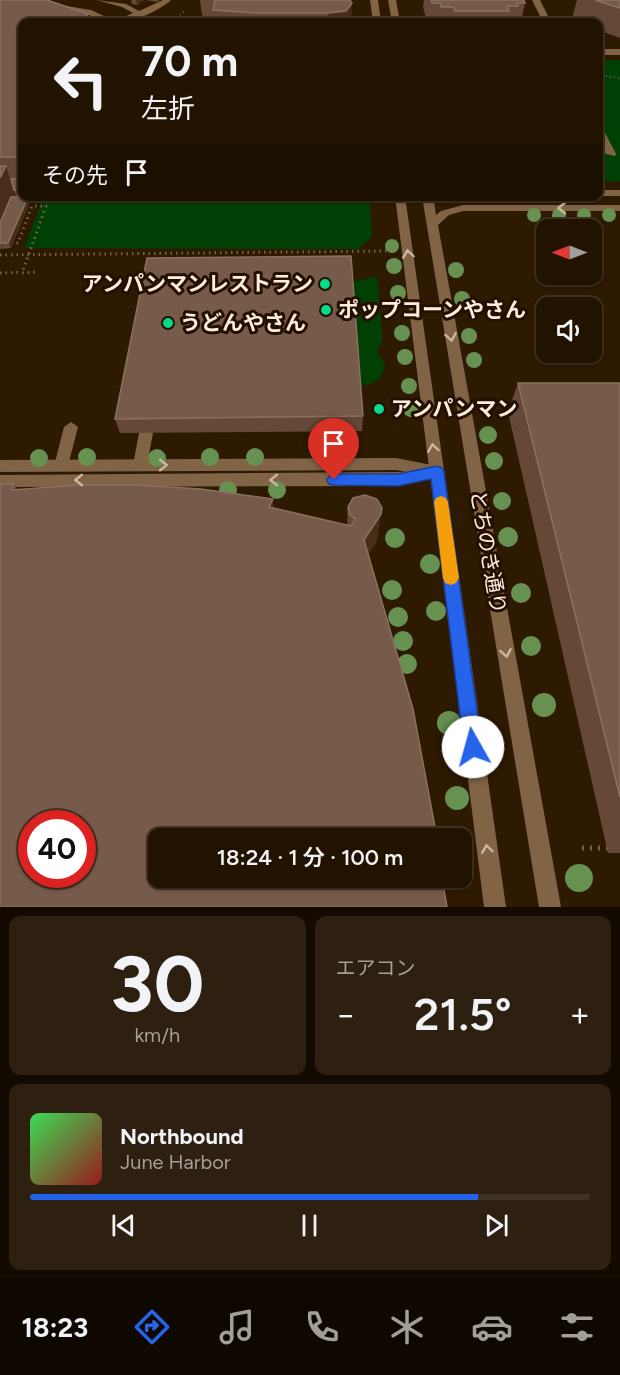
<!DOCTYPE html>
<html lang="ja">
<head>
<meta charset="utf-8">
<style>
	:root { --surface:#221301; --page:#2e2010; --text:#f1f3f6; --muted:#a29e99; --line:#3f3223; --accent:#2563eb }
	body { margin:0; font-family:Figtree,"Noto Sans JP",sans-serif; background:var(--page); color:var(--text); height:100vh; display:flex; flex-direction:column; font-size:22px; white-space:nowrap }
	* { box-sizing:border-box; margin:0 }
	p { font-size:20px; color:var(--muted) }
	.icon { flex:none; width:33px; height:33px; fill:none; stroke:currentColor; stroke-width:2; stroke-linecap:round; stroke-linejoin:round }
	.map { position:relative; height:907px; overflow:hidden }
	.sheet { display:flex; flex-direction:column; gap:9px; padding:9px; background:#130a01; flex:1 }
	.sheet>* { flex:none }
	.top-card { position:absolute; left:18px; top:18px; width:585px; height:183px; border-radius:12px; box-shadow:0 2px 4px #0004,0 0 0 2px var(--line); background:#221301; color:var(--text); overflow:hidden }
	.needle { width:39px; rotate:270deg }
	.controls { position:absolute; left:536px; top:219px; display:grid; gap:12px }
	.controls a { display:grid; place-items:center; width:66px; height:66px; border-radius:12px; background:var(--surface); box-shadow:0 2px 4px #0004,0 0 0 2px var(--line); font-size:30px }
	.speed { position:absolute; left:18px; top:810px; display:flex; gap:12px; font-size:30px; font-weight:700; text-align:center }
	.speed>* { display:grid; place-content:center; width:78px; height:78px; border-radius:50%; background:var(--surface); box-shadow:0 2px 4px #0004,0 0 0 2px var(--line); line-height:1 }
	.speed .limit { border:9px solid #d22; background:#fff; color:#111 }
	.pin { position:absolute; display:grid; place-items:center; width:51px; height:51px; color:#fff; margin:-62px -26px; border-radius:50% 50% 50% 0; rotate:-45deg; box-shadow:0 0 6px #0007 }
	.pin .icon { rotate:45deg }
	.me { position:absolute; width:66px; margin:-33px; rotate:353deg; stroke-linejoin:round; filter:drop-shadow(0 0 4px #0008) }
	.turn { display:flex; align-items:center; gap:21px; height:126px; padding:0 24px; font-size:27px }
	.turn .icon { width:78px; height:78px; stroke-width:2.5 }
	.turn b { display:block; font-size:42px; line-height:51px }
	.then { display:flex; align-items:center; height:57px; padding:0 24px; background:#0003; gap:12px; font-size:22px }
	.big { font-size:45px; font-weight:600; line-height:1.1 }
	.sheet .tile { flex:1; display:flex; flex-direction:column; justify-content:center; gap:9px; min-width:0; padding:0 21px; border-radius:12px; background:var(--page) }
	.sheet .dial { align-items:center; gap:0 }
	.dial b { font-size:78px; line-height:1 }
	.song { display:flex; align-items:center; gap:18px }
	.cover { width:72px; height:72px; border-radius:9px; background:linear-gradient(135deg,hsl(130 70% 55%),hsl(0 70% 35%)) }
	.played { height:6px; border-radius:3px; background:linear-gradient(90deg,var(--accent) 80%,var(--line) 80%) }
	.keys { display:flex; justify-content:space-around; direction:ltr }
	.heat { display:flex; justify-content:space-between; align-items:center; font-size:33px; direction:ltr }
	.sheet .tiles { flex:1; display:grid; gap:9px; grid-template-columns:1fr 1fr }
	.tile:last-child { grid-column:span 2 }
	.trip { position:absolute; left:148px; top:828px; width:324px; height:60px; border-radius:12px; background:var(--surface); box-shadow:0 2px 4px #0004,0 0 0 2px var(--line); font-weight:600; line-height:60px; text-align:center }
	.dock { display:flex; height:96px; justify-content:space-around; align-items:center; background:#0e0800; color:var(--muted) }
	.dock .icon { width:42px; height:42px }
	.dock .current { color:var(--accent) }
	.dock b { font-size:27px; color:var(--text) }
	.map>svg:first-child { display:block }
	.green { fill:#004005 }
	.lines { fill:none; stroke-linecap:round; stroke-linejoin:round }
	.path-far2 { stroke:#75624d; stroke-width:2; stroke-dasharray:1 3; stroke-linecap:butt }
	.path-far1 { stroke:#75624d; stroke-width:3; stroke-dasharray:1.5 4; stroke-linecap:butt }
	.path { stroke:#75624d; stroke-width:5; stroke-dasharray:2 6; stroke-linecap:butt }
	.service { fill:#816446; fill-rule:evenodd }
	.pedestrian { fill:#816446; fill-rule:evenodd }
	.minor { fill:#816446; fill-rule:evenodd }
	.tertiary { fill:#816446; fill-rule:evenodd }
	.tree { fill:#669151 }
	.wall { fill:#654838 }
	.shaded-wall { fill:#482e1a }
	.building { fill:#765a4a; stroke:#8b7161; stroke-width:1.5; fill-rule:evenodd }
	.oneway { stroke:#cbb6a2 }
	.route { fill:#2563eb; stroke:#184099; stroke-width:1.5 }
	.slow { fill:#f59e0b }
	.poi-dot { fill:#05d98b; stroke:#240f00; stroke-width:2 }
	.labels { text-anchor:middle; stroke-width:6; stroke-linejoin:round; paint-order:stroke }
	.poi-label { font-size:21px; font-weight:bold; fill:#fceddf; stroke:#240f00; text-anchor:start }
	.street-label { font-size:21px; fill:#fceddf; stroke:#240f00 }
</style>
</head>
<body>
<div class="map">
<svg width="620" height="907" viewBox="0 0 620 907">
	<rect width="100%" height="100%" fill="#2e1901"/>
	<path class="green" d="M 599,60 L 620,60 L 620,181 L 599,181 Z
		M 44,197 L 370,197 L 372,237 L 358,249 L 24,248 Z
		M 377,276 L 382,330 L 382,341 L 377,352 L 385,364 C 382,381 376,383 359,386 L 353,282 Z"/>
	<g class="lines">
		<path class="path-far2" d="M 170,22 L 184,12
			M 598,75 L 620,78"/>
		<path class="path-far1" d="M 0,243 L 18,243 L 32,206 L 46,206 L 22,273 L 35,272
			M 0,255 L 387,251
			M 0,273 L 22,272"/>
		<path class="path" d="M 582,848 L 612,848"/>
		<path class="service" d="M 96,0 L 126,4 L 139,11 L 163,0 L 171,0 C 159,11 131,24 114,22 L 133,13 L 122,7 Z
			M 71,422 L 78,427 L 68,466 L 66,470 L 56,470 L 54,466 L 64,427 Z
			M 146,428 L 153,433 L 147,465 L 145,469 L 135,469 L 133,465 L 139,433 Z"/>
		<path class="pedestrian" d="M 532,0 L 540,0 L 551,22 L 543,22 Z
			M 598,126 L 603,129 L 616,154 L 615,156 L 606,154 L 598,139 Z"/>
		<path class="minor" d="M 48,3 L 91,10 L 117,22 L 107,22 L 86,14 L 48,7 Z
			M 396,458 L 437,466 L 442,468 L 445,472 L 442,476 L 437,478 L 398,486 L 0,487 L 0,475 L 406,472 L 396,470 L 0,472 L 0,460 Z"/>
		<path class="tertiary" d="M 370,0 L 378,0 L 381,22 L 373,22 Z
			M 388,0 L 396,0 L 400,22 L 392,22 Z
			M 598,49 L 620,49 L 620,55 L 598,55 Z
			M 598,190 L 620,190 L 620,196 L 598,196 Z
			M 395,196 L 405,196 L 506,907 L 484,907 Z
			M 422,196 L 433,196 L 436,215 L 441,211 L 463,205 L 620,205 L 620,211 L 463,211 L 449,215 L 438,225 L 561,907 L 539,907 Z"/>
	</g>
	<g class="tree">
		<circle cx="534" cy="215" r="7"/>
		<circle cx="559" cy="215" r="7"/>
		<circle cx="584" cy="215" r="7"/>
		<circle cx="609" cy="215" r="7"/>
		<circle cx="392" cy="246" r="7"/>
		<circle cx="394" cy="266" r="8"/>
		<circle cx="456" cy="270" r="8"/>
		<circle cx="398" cy="293" r="8"/>
		<circle cx="462" cy="299" r="8"/>
		<circle cx="402" cy="333" r="8"/>
		<circle cx="469" cy="336" r="8"/>
		<circle cx="405" cy="357" r="8"/>
		<circle cx="474" cy="360" r="8"/>
		<circle cx="409" cy="386" r="8"/>
		<circle cx="411" cy="409" r="8"/>
		<circle cx="488" cy="435" r="9"/>
		<circle cx="87" cy="457" r="9"/>
		<circle cx="210" cy="457" r="9"/>
		<circle cx="255" cy="457" r="9"/>
		<circle cx="39" cy="458" r="9"/>
		<circle cx="157" cy="458" r="9"/>
		<circle cx="494" cy="461" r="9"/>
		<circle cx="228" cy="490" r="9"/>
		<circle cx="277" cy="490" r="9"/>
		<circle cx="502" cy="501" r="9"/>
		<circle cx="508" cy="537" r="10"/>
		<circle cx="395" cy="538" r="10"/>
		<circle cx="430" cy="564" r="10"/>
		<circle cx="392" cy="590" r="10"/>
		<circle cx="521" cy="593" r="10"/>
		<circle cx="436" cy="611" r="10"/>
		<circle cx="398" cy="617" r="10"/>
		<circle cx="403" cy="641" r="10"/>
		<circle cx="531" cy="646" r="10"/>
		<circle cx="407" cy="664" r="10"/>
		<circle cx="544" cy="705" r="12"/>
		<circle cx="449" cy="723" r="12"/>
		<circle cx="457" cy="798" r="12"/>
		<circle cx="579" cy="878" r="14"/>
	</g>
	<path class="wall" d="M 0,0 L 88,14 L 90,22 L 22,22 L 22,196 L 16,196 L 16,197 L 28,197 L 30,202 L 11,248 L 0,249 Z
		M 131,0 L 144,0 L 137,5 L 132,4 Z
		M 146,0 L 160,0 L 157,2 Z
		M 200,0 L 350,0 L 351,22 L 215,22 L 214,20 L 208,20 L 202,15 Z
		M 424,0 L 524,0 L 525,3 L 521,22 L 427,22 L 423,7 Z
		M 577,0 L 620,0 L 620,38 L 598,30 L 598,22 L 577,22 L 573,15 Z
		M 518,383 L 620,383 L 620,853 L 608,853 L 508,412 Z
		M 363,416 L 362,431 L 120,433 L 115,419 Z
		M 14,484 L 17,489 L 273,508 L 347,525 L 348,507 L 377,541 L 368,554 L 0,907 Z"/>
	<path class="shaded-wall" d="M 136,0 L 144,0 L 137,5 Z
		M 352,3 L 351,22 L 328,22 L 328,13 Z
		M 88,14 L 90,22 L 84,22 Z
		M 6,166 L 16,196 L 0,233 L 0,178 Z
		M 28,197 L 30,202 L 11,248 L 8,243 Z
		M 273,499 L 275,526 L 269,507 Z
		M 381,514 L 377,541 L 361,566 L 364,540 Z"/>
	<path class="building" d="M 0,0 L 47,0 L 88,14 L 84,22 L 22,22 L 22,154 L 21,157 L 0,157 Z
		M 215,0 L 350,0 L 352,3 L 346,11 L 328,13 L 257,13 L 213,10 Z
		M 431,0 L 524,0 L 525,3 L 517,3 L 518,6 L 507,6 L 509,11 L 455,11 L 453,7 L 441,7 L 440,3 L 432,3 Z
		M 595,0 L 620,0 L 620,8 Z
		M 0,166 L 6,166 L 0,178 Z
		M 11,179 L 22,179 L 22,190 L 14,190 Z
		M 11,197 L 28,197 L 8,243 L 0,243 L 0,223 Z
		M 351,256 L 363,416 L 115,419 L 147,258 Z
		M 518,383 L 620,383 L 620,797 Z
		M 0,484 L 14,484 L 12,490 L 78,485 L 138,485 L 201,489 L 273,499 L 269,507 L 351,526 L 355,519 L 349,514 L 348,507 L 353,498 L 365,495 L 377,499 L 382,508 L 381,514 L 364,540 L 413,709 L 437,838 L 159,838 L 159,878 L 442,878 L 447,907 L 0,907 ZM 32,824 L 82,824 L 82,874 L 32,874 Z"/>
	<defs><path id="oneway-chevron" d="M-2-3.5L2.5 0L-2 3.5" fill="none" stroke-width="1.6" stroke-linecap="round" stroke-linejoin="round" transform="scale(1.5)"/></defs>
	<g class="oneway">
		<use href="#oneway-chevron" transform="translate(562 208) rotate(-180)"/>
		<use href="#oneway-chevron" transform="translate(408 254) rotate(-98)"/>
		<use href="#oneway-chevron" transform="translate(451 337) rotate(80)"/>
		<use href="#oneway-chevron" transform="translate(433 448) rotate(-98)"/>
		<use href="#oneway-chevron" transform="translate(163 465)"/>
		<use href="#oneway-chevron" transform="translate(79 480) rotate(180)"/>
		<use href="#oneway-chevron" transform="translate(274 480) rotate(180)"/>
		<use href="#oneway-chevron" transform="translate(506 653) rotate(80)"/>
		<use href="#oneway-chevron" transform="translate(487 849) rotate(-98)"/>
	</g>
	<path class="route" d="M 437,466 L 442,468 L 444,472 L 482,747 L 480,753 L 473,756 L 467,753 L 464,747 L 431,479 L 398,486 L 334,485 L 329,484 L 327,480 L 329,476 L 334,474 L 398,474 Z"/>
	<path class="slow" d="M 441,496 L 446,498 L 448,502 L 459,578 L 456,583 L 451,585 L 445,583 L 443,578 L 434,502 L 436,498 Z"/>
	<g class="poi-dot">
		<circle cx="325" cy="284" r="6"/>
		<circle cx="326" cy="310" r="6"/>
		<circle cx="168" cy="323" r="6"/>
		<circle cx="379" cy="409" r="6"/>
	</g>
	<g class="labels">
		<g class="poi-label">
			<text x="313" y="291" text-anchor="end">アンパンマンレストラン</text>
			<text x="338" y="317">ポップコーンやさん</text>
			<text x="180" y="330">うどんやさん</text>
			<text x="391" y="416">アンパンマン</text>
		</g>
		<g class="street-label">
			<text transform="translate(488 552) rotate(80)" y="7">とちのき通り</text>
		</g>
	</g>
</svg>
<div class="controls">
<a><svg class="needle" viewBox="-14 -14 28 28"><path d="M0-13l5 13h-10z" fill="#e53935"/><path d="M0 13l5-13h-10z" fill="#a29e99"/></svg></a>
<a><svg class="icon" aria-label="sound" viewBox="0 0 24 24"><path d="M4 9h4l5-4v14l-5-4H4zM17 9q2 3 0 6"/></svg></a>
</div>
<div class="speed"><div class="limit">40</div></div>
<div class="pin" style="left:334px;top:480px;background:#d93025"><svg class="icon" aria-label="arrive" viewBox="0 0 24 24"><path d="M6 21V4h12l-3 4 3 4H6"/></svg></div>
<svg class="me" style="left:473px;top:747px" viewBox="-20 -20 40 40"><circle r="19" fill="#fff"/><path d="M0-13L10 11 0 6-10 11z" fill="#2563eb"/></svg>
<div class="trip">18:24 · 1 分 · 100 m</div>
<div class="top-card">
<div class="turn"><svg class="icon" aria-label="left" viewBox="0 0 24 24"><path d="M17 20v-9H6M10 6l-5 5 5 5"/></svg><div><b>70 m</b>左折</div></div>
<div class="then">その先<svg class="icon" aria-label="arrive" viewBox="0 0 24 24"><path d="M6 21V4h12l-3 4 3 4H6"/></svg></div>
</div>
</div>
<section class="sheet">
<div class="tiles">
<div class="tile dial"><b>30</b><p>km/h</p></div>
<div class="tile"><p>エアコン</p>
<div class="heat"><a>−</a><b class="big">21.5°</b><a>+</a></div>
</div>
<div class="tile">
<div class="song"><i class="cover"></i><div><b>Northbound</b><p>June Harbor</p></div></div>
<div class="played"></div>
<div class="keys"><svg class="icon" aria-label="previous" viewBox="0 0 24 24"><path d="M18 5L8 12l10 7zM5 5v14"/></svg><svg class="icon" aria-label="pause" viewBox="0 0 24 24"><path d="M8 5v14M16 5v14"/></svg><svg class="icon" aria-label="next" viewBox="0 0 24 24"><path d="M6 5l10 7-10 7zM19 5v14"/></svg></div>
</div>
</div>
</section>
<nav class="dock">
<b>18:23</b>
<svg class="icon current" aria-label="directions" viewBox="0 0 24 24"><path d="M12 3l9 9-9 9-9-9zM9 14v-3h6M13 9l2 2-2 2"/></svg>
<svg class="icon" aria-label="music" viewBox="0 0 24 24"><path d="M9 18V5l10-2v13"/><circle cx="6" cy="18" r="3"/><circle cx="16" cy="16" r="3"/></svg>
<svg class="icon" aria-label="phone" viewBox="0 0 24 24"><path d="M5 4h4l2 5-3 2q2 4 5 5l2-3 5 2v4C11 20 4 13 5 4z"/></svg>
<svg class="icon" aria-label="climate" viewBox="0 0 24 24"><path d="M12 3v18M4 7l16 10M4 17L20 7"/></svg>
<svg class="icon" aria-label="car" viewBox="0 0 24 24"><path d="M5 17H2v-5l4-1 3-4h7l3 4 3 1v5h-3M9 17h6M6 11h13"/><circle cx="7" cy="17" r="2"/><circle cx="17" cy="17" r="2"/></svg>
<svg class="icon" aria-label="filters" viewBox="0 0 24 24"><path d="M4 7h16M4 17h16"/><circle cx="9" cy="7" r="2"/><circle cx="15" cy="17" r="2"/></svg>
</nav>
</body>
</html>
